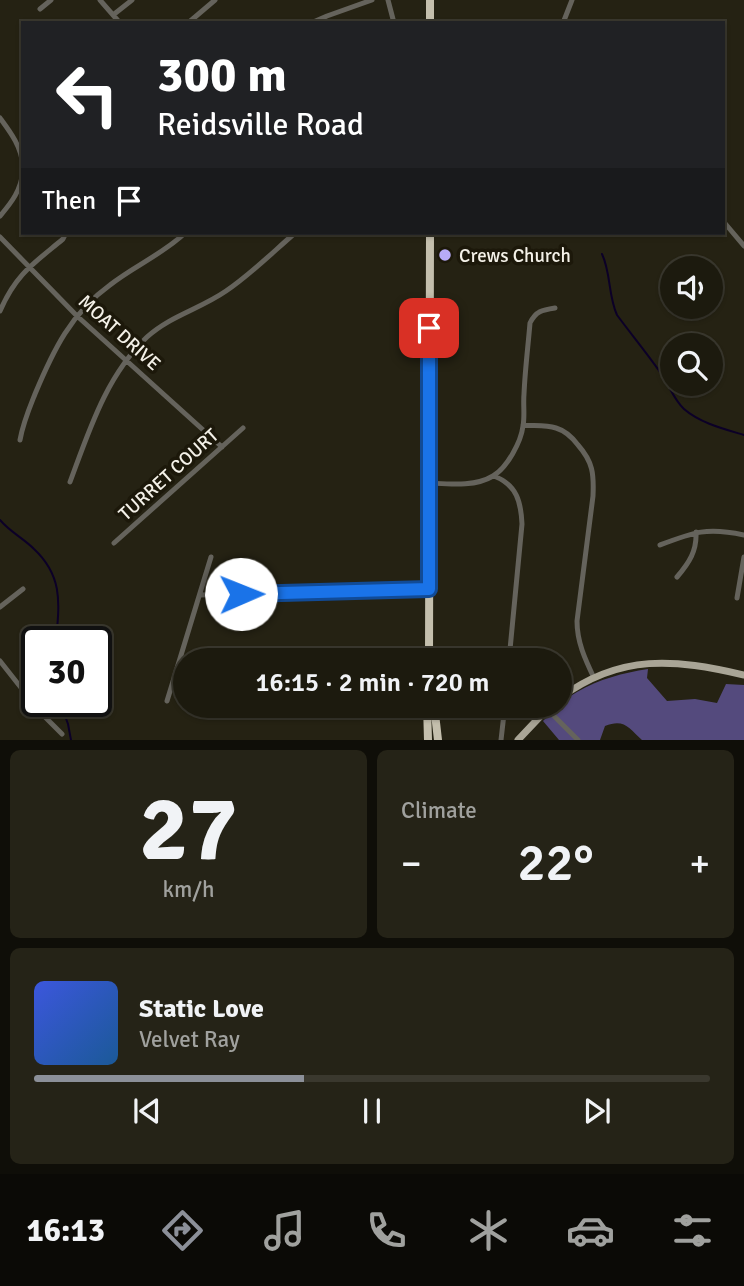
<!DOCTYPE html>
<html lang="en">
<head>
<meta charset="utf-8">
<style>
	:root { --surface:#1c1a0e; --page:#252317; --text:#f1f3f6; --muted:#a0a19e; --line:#3a382e; --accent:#8c9099 }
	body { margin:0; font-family:Signika,sans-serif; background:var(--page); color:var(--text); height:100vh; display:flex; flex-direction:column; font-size:26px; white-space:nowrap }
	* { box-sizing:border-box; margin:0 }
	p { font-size:23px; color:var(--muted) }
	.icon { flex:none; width:38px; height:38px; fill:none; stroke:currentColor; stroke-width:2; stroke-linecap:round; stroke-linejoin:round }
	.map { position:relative; height:740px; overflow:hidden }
	.panel { display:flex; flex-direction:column; gap:10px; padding:10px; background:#0f0e08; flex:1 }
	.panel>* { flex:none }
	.hud { position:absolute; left:21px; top:21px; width:704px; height:214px; border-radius:0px; box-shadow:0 2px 5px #0004,0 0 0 2px var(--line); background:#202124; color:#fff; overflow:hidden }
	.fabs { position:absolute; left:660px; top:256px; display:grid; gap:14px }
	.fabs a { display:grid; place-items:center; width:63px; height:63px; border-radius:50%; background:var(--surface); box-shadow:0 2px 5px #0004,0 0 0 2px var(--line); font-size:35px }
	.speed { position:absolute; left:21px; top:626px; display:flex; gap:14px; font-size:35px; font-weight:700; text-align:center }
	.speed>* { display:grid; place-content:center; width:91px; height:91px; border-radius:50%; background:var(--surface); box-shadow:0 2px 5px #0004,0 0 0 2px var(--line); line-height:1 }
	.speed .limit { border:4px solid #111; border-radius:10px; background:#fff; color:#111 }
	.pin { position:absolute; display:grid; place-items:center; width:60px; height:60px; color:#fff; margin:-30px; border-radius:14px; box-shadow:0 4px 10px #0006 }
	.me { position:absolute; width:77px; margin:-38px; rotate:89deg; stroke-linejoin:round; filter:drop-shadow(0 0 5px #0008) }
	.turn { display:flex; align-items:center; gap:24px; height:147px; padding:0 21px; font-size:32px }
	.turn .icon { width:91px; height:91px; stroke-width:2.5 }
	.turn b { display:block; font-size:49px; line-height:60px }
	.then { display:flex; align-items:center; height:66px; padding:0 21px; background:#0003; gap:14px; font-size:26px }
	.big { font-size:52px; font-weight:600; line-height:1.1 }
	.panel .card { flex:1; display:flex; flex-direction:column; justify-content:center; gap:10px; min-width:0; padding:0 24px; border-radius:10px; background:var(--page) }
	.panel .dial { align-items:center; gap:0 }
	.dial b { font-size:91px; line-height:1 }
	.song { display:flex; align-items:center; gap:21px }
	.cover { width:84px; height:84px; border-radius:10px; background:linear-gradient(135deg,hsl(230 70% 55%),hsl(210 70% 35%)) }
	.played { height:7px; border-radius:4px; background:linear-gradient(90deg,var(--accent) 40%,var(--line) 40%) }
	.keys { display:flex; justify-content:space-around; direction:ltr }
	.heat { display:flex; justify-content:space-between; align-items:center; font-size:38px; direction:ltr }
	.panel .tiles { flex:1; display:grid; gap:10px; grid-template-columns:1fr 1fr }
	.card:last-child { grid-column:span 2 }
	.trip { position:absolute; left:173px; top:648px; width:399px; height:70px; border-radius:35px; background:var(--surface); box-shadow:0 2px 5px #0004,0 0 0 2px var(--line); font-weight:600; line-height:70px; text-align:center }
	.dock { display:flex; height:112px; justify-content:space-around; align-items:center; background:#0b0a06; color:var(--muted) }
	.dock .icon { width:49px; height:49px }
	.dock .current { color:var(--accent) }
	.dock b { font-size:32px; color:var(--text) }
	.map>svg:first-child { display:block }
	.forest { fill:#544a7d }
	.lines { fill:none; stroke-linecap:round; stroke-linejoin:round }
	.stream { stroke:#0c0027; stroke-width:2 }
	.minor { stroke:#65635c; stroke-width:5 }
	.major { stroke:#a9a596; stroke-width:7 }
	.highway { stroke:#c4bfad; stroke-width:8 }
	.route-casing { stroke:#114b97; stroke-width:18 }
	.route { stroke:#1a73e8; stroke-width:12 }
	.poi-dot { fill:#b8abf7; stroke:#1c180a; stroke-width:2.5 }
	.labels { text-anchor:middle; stroke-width:7; stroke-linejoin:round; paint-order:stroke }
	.poi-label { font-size:19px; fill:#f4f1e8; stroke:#1c180a; text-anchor:start }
	.street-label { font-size:19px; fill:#f4f1e8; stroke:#1c180a }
</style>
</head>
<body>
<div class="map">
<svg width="744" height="740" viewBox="0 0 744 740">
	<rect width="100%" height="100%" fill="#252213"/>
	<path class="forest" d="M 648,669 L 647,678 L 667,701 L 695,699 L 717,703 L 726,684 L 744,685 L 744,740 L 642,740 C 629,728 624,718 605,726 L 600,740 L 559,740 L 543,721 C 553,711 565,699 577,692 C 599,679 623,673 648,669 Z"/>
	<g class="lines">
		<path class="stream" d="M 602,254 C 611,273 608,295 617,315 C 631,334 646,352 660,372 C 669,384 673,399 684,409 C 700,423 724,429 744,435
			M 0,520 C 10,532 23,538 34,549 C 64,577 59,605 56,642
			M 60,702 L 68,724 L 71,740"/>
		<path class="minor" d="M 100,0 L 120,23
			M 388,0 L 394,23
			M 40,9 L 51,0
			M 113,15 L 132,0
			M 188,23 L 215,0
			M 311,23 L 327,16 L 372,0
			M 563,23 L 572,0
			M 0,118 C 11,133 21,146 23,166
			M 0,216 C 12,202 21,190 23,171
			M 723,221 L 744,246
			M 0,237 L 77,316 L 222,447
			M 0,311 C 16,274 33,264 63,239 L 66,233
			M 523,425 C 534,426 546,425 556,428 C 566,431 572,437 578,445 C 593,462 594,474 593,496 L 577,621 C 577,642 585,659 594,678
			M 20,440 C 23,423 29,409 35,394 C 53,351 71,313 110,285 C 134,266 163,254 185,233
			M 494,476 C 517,485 521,502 522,524 L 509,660
			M 70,482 C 89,431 106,376 147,337 C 170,316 200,309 226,291 C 251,274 273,252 295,233
			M 429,483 C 449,484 475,487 493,476 C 507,468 521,442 523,426 C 525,416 523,404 524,394 C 525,370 528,347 530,323 C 536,311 542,310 555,308
			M 114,543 L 243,428
			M 660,545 C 694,532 707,527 744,535
			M 677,577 C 689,563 697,551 696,532
			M 200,595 L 429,589
			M 737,598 L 744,557
			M 0,607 L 23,589
			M 0,661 L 41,713 L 62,734
			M 167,701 L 211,557
			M 547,709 L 578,740
			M 501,740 L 505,705"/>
		<path class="major" d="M 560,698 C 621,653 675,659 744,675
			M 518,740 L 551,705"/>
		<path class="highway" d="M 430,23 L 430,0
			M 429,660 L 430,233
			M 427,705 L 428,740
			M 434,705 L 438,740"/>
	</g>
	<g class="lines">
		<defs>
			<path id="route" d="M 241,594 L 429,589 L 429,328"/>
		</defs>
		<use href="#route" class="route-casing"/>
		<use href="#route" class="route"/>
	</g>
	<circle class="poi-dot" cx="445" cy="255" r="7"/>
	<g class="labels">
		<g class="poi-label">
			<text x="459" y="262">Crews Church</text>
		</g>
		<g class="street-label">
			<text transform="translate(120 332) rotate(42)" y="7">MOAT DRIVE</text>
			<text transform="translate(168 474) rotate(-42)" y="7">TURRET COURT</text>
		</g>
	</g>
</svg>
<div class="fabs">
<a><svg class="icon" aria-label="sound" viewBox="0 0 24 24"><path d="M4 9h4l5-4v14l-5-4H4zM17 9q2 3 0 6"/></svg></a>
<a><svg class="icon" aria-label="search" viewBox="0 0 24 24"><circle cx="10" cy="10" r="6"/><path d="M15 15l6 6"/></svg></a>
</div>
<div class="speed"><div class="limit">30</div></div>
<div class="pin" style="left:429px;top:328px;background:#d93025"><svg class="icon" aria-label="arrive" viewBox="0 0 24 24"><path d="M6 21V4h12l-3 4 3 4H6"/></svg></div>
<svg class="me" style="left:241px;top:594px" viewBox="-20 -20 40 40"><circle r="19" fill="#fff"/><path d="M0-13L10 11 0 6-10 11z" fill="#1a73e8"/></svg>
<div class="trip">16:15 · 2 min · 720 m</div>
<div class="hud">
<div class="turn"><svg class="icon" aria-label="left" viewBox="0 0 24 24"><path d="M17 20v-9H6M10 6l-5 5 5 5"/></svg><div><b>300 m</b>Reidsville Road</div></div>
<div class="then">Then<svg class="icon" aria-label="arrive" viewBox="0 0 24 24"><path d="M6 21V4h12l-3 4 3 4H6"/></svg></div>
</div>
</div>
<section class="panel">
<div class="tiles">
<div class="card dial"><b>27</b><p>km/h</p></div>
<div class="card"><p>Climate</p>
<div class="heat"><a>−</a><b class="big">22°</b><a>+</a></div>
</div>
<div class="card">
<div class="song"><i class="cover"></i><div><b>Static Love</b><p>Velvet Ray</p></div></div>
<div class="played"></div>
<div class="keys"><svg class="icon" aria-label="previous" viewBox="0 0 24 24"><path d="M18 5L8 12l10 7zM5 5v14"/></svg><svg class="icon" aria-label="pause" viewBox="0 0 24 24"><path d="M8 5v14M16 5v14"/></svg><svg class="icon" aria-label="next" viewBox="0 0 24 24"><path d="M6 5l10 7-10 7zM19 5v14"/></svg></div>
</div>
</div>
</section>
<nav class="dock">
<b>16:13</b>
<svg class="icon current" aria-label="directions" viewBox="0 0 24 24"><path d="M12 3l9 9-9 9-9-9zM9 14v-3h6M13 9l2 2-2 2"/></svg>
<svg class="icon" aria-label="music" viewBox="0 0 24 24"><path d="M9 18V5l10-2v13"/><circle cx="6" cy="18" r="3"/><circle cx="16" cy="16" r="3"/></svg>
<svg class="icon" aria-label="phone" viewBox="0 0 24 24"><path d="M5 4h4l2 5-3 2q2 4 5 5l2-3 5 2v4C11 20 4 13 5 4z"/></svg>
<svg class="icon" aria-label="climate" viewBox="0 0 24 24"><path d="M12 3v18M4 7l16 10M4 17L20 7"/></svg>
<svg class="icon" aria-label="car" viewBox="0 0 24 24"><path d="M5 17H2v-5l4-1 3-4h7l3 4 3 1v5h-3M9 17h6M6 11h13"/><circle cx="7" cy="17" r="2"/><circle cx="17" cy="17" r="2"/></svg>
<svg class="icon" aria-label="filters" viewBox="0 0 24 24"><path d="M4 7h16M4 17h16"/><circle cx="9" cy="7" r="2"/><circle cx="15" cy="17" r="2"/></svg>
</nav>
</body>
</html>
